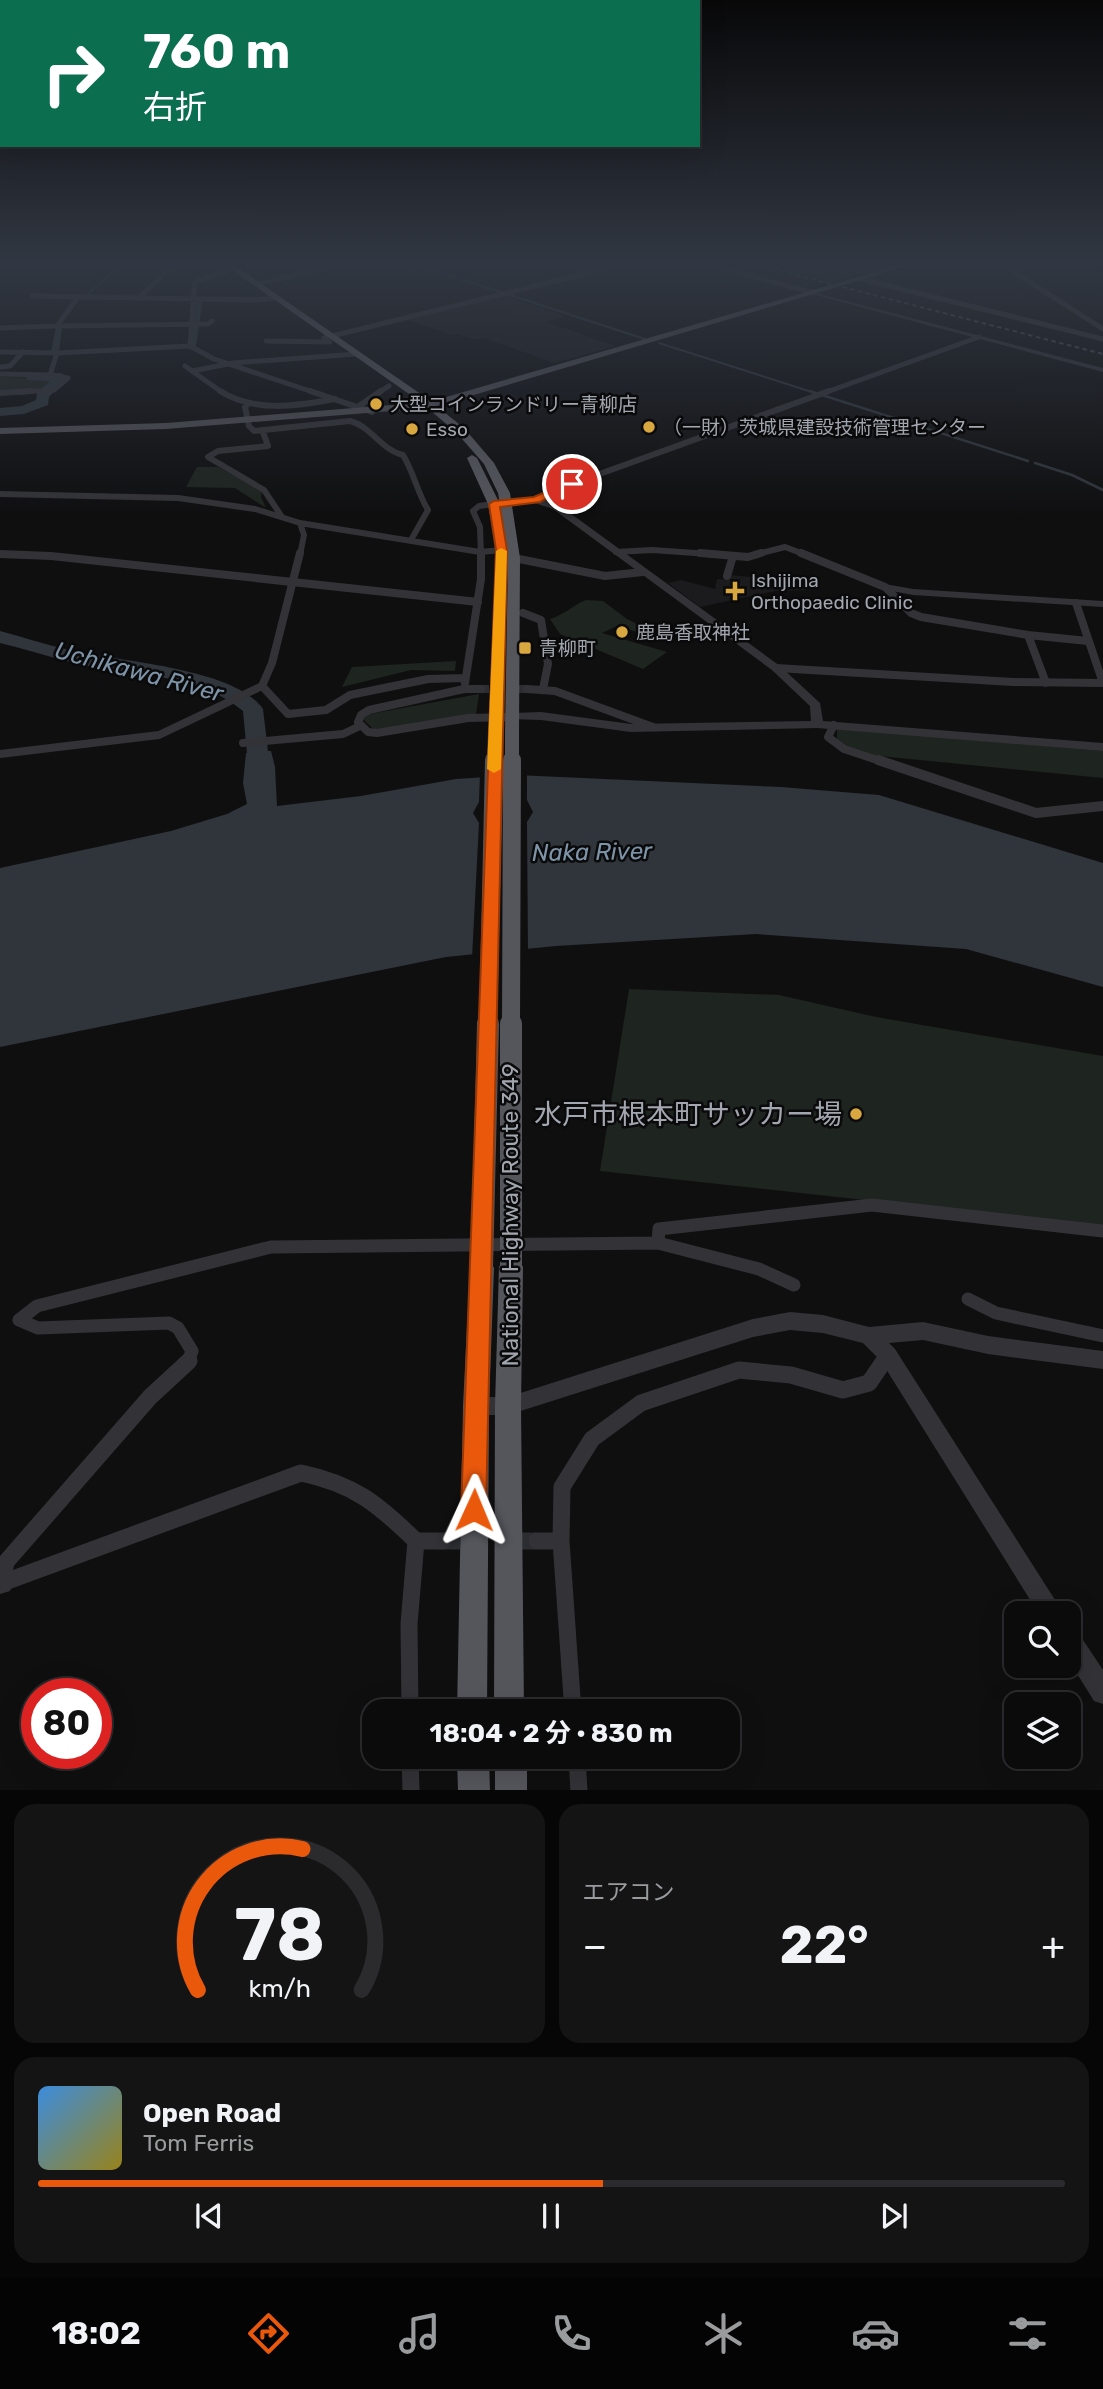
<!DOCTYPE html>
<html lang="ja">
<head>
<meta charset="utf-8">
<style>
	:root { --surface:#0b0b0c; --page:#141415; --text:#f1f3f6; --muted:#9a9b9d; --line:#2b2b2d; --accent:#ea580c }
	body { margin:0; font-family:Rubik,"Noto Sans JP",sans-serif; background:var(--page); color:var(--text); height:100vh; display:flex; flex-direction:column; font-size:26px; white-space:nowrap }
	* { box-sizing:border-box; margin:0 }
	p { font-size:23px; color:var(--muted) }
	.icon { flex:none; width:38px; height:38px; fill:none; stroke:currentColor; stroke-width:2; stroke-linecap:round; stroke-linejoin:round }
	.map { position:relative; height:1790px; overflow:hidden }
	.drawer { display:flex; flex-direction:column; gap:14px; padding:14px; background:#060607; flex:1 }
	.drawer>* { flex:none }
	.guide { position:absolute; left:0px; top:0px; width:700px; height:147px; box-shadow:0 7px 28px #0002,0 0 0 2px var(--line); background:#0b6e4f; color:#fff; overflow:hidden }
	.controls { position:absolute; left:1004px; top:1601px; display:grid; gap:14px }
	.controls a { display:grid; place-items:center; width:77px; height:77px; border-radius:14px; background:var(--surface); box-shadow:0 7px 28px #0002,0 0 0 2px var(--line); font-size:35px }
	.speed { position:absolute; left:21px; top:1678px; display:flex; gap:14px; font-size:35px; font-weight:700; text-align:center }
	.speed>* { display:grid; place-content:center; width:91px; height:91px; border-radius:50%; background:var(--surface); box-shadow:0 7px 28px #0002,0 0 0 2px var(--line); line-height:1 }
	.speed .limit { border:10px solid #d22; background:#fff; color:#111 }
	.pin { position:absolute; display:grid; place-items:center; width:60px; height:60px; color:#fff; margin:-30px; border:4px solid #fff; border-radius:50%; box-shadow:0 2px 7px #0007 }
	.me { position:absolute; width:77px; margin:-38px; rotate:1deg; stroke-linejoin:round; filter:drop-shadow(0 0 5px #0008) }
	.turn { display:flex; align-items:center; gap:24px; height:147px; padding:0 28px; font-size:32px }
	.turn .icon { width:91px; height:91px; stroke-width:2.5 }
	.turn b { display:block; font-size:49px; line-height:60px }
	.big { font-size:52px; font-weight:700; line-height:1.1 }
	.drawer .widget { flex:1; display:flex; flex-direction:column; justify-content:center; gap:10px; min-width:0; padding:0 24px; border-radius:21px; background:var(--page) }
	.drawer .dial { align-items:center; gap:0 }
	.dial svg { height:182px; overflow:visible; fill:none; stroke:var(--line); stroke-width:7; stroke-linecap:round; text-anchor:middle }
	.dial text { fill:var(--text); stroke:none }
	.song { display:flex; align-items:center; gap:21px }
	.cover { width:84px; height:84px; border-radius:10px; background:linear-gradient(135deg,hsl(210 70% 55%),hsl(50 70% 35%)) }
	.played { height:7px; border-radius:4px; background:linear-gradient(90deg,var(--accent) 55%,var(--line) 55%) }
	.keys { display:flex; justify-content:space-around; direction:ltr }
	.heat { display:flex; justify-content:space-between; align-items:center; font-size:38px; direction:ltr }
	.drawer .tiles { flex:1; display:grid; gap:14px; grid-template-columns:1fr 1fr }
	.widget:last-child { grid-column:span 2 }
	.trip { position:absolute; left:362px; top:1699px; width:378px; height:70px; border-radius:21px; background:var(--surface); box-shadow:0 7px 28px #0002,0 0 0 2px var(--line); font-weight:700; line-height:70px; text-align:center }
	.tabs { display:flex; height:112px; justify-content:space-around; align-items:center; background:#040405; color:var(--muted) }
	.tabs .icon { width:49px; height:49px }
	.tabs .current { color:var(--accent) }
	.tabs b { font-size:32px; color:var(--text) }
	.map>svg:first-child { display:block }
	.built { fill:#1b1b1d }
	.green { fill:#1e241f }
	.water { fill:#2f353b }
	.pier { fill:#0f0f10 }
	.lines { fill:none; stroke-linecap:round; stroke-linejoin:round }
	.stream-far1 { stroke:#2f353b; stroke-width:2 }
	.stream { stroke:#2f353b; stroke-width:2.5 }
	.canal { fill:#2f353b; fill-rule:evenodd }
	.river { fill:#2f353b; fill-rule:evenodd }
	.minor-tunnel-far1 { stroke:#2c2d30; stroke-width:8; stroke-dasharray:8 4.5; stroke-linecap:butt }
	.minor-tunnel { stroke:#2c2d30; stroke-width:17; stroke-dasharray:17 9; stroke-linecap:butt }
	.minor-far5 { stroke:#333337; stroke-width:5 }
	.minor-far4 { stroke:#333337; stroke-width:6 }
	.minor-far3 { stroke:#333337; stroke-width:8 }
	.minor-far2 { stroke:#333337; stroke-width:10 }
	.minor-far1 { stroke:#333337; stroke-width:13 }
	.minor { stroke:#333337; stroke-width:17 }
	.tertiary { fill:#333337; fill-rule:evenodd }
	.primary { fill:#4d4e53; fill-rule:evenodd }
	.trunk { fill:#55565c; fill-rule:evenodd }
	.rail { stroke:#4c4d52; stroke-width:2; stroke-dasharray:4.5 3.5; stroke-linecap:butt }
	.trunk-bridge-far2 { stroke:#55565c; stroke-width:14 }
	.trunk-bridge-far1 { stroke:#55565c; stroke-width:18 }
	.trunk-bridge { stroke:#55565c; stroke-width:22 }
	.route { fill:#ea580c; stroke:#983908; stroke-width:2 }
	.slow { fill:#f59e0b }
	.poi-dot { fill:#d9a73f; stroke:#0a0a0b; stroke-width:2.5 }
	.labels { text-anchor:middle; stroke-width:5; stroke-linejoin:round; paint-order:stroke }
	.far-poi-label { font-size:19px; fill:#a2a6af; stroke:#0a0a0b; text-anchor:start }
	.street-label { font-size:23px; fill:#a2a6af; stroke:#0a0a0b }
	.water-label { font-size:24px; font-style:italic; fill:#7d93a7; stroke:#0a0a0b }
	.near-poi-label { font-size:28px; fill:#a2a6af; stroke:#0a0a0b; text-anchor:end }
</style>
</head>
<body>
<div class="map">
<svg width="1103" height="1791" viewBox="0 0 1103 1791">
	<rect width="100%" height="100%" fill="#0f0f10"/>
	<path class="built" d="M 763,265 L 895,265 L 834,283 Z
		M 503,296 L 566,316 L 546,322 L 616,346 L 554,363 L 484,338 L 477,340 L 458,334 L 452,335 L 408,320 Z
		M 730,575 L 802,582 L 808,590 L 775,591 L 700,607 L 668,583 L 681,580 L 715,589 L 717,579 L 728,580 Z"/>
	<path class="green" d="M 0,377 L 55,378 L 45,389 L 0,391 Z
		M 197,467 L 218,467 L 262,491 L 261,497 L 266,508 L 235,488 L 186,487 Z
		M 586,600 L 603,601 L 627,619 L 647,629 L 644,634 L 617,626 L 602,633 L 667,652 L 643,669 L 560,634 L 550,619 C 564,615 573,605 586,600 Z
		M 456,661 L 455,671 L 411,670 L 342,687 L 352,667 Z
		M 479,694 L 476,715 L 386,730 L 373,729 L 363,719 L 370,714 Z
		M 837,728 L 1103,751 L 1103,778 L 869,755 L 837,743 Z
		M 629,989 L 779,995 L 876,1017 L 1103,1056 L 1103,1226 L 600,1171 Z"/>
	<path class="water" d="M 259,751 L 271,751 L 275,767 L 277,806 L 361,796 L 456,779 L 516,775 L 781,787 L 879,795 L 1103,863 L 1103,987 L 966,949 L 756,934 L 556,946 L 446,957 L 0,1047 L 0,868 L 171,831 L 227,814 L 247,804 L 243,783 L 246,753 Z"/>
	<path class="pier" d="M 516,771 L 527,772 L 527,800 L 533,812 L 527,822 L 528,952 L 472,958 L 479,823 L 473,813 L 479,802 L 480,774 Z"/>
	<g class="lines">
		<path class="stream-far1" d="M 415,265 L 504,293
			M 507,294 L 645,339
			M 86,296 L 121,265
			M 659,343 L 815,393"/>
		<path class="stream" d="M 810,391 L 818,394
			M 822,395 L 1028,461
			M 1035,463 L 1072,475 L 1103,490"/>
		<path class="canal" d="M 200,297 L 203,299 L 196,345 L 193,347 L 190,345 L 197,299 Z
			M 59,325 L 62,327 L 59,352 L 55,354 L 51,352 L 56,327 Z"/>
		<path class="river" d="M 32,373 L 61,373 L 67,377 L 49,397 L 48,405 L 24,414 L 0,416 L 0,408 L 22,406 L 36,400 L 37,393 L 50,381 L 27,380 L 27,374 Z
			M 0,631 C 27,638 52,647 79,652 C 126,662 235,669 263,709 L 272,785 L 269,790 L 253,790 L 250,785 L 243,711 C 199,674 132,675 78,664 C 52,658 26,649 0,643 Z"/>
		<path class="minor-tunnel-far1" d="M 481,689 L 527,689"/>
		<path class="minor-tunnel" d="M 443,1541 L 537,1541"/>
		<path class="minor-far5" d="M 709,265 L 814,293
			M 1003,265 L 1103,329
			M 861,279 L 1103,339
			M 256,284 L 342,265
			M 32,296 L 257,300 L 276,298
			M 78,297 L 57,326 L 208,324 L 212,321
			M 139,298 L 173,265
			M 0,328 L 57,326
			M 324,338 L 620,265
			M 266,341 L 330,342
			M 190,346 L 195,281 L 229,271
			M 0,352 L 59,353 L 190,346 L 214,359 L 316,393
			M 185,366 L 223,393
			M 0,367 L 10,366 L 23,352
			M 192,371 L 233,363 L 357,354
			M 0,374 L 50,375 L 57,353
			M 0,393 L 54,390 L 68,378 L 50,375
			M 378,393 L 389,386
			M 824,393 L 979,337"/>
		<path class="minor-far4" d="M 220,391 C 255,413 297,406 335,399
			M 310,391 L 372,412
			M 0,393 L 31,391
			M 248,404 L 245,407 L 249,426 L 254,431 L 350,421 C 371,426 381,450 403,455 C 414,473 417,492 428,510 L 411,540
			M 359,406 L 381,391
			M 263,432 L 268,446 L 218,451 L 208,457 L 264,490 L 282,517
			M 0,494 L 178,498 L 255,509 L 300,523 L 480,552 L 502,550
			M 536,500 L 547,493 L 829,391
			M 616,552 L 652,550 L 724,555
			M 0,554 L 32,555
			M 300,555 L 304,535 L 300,523
			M 481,555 L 480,527 L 473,511 L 479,506 L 494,504
			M 754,555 L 785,547 L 806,555"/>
		<path class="minor-far3" d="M 700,553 L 748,557 L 761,553
			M 801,553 L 885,587 L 911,613 L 921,617 L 1028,635 L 1088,641
			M 0,554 L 51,556 L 478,602
			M 514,558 L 605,576 L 643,572
			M 727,576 L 733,556
			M 1076,603 L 1103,683
			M 523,613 L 541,620 L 548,664 L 543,689
			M 1028,635 L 1046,683
			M 776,668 L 1013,682 L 1103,683
			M 465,683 L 481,579 L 481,553
			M 262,686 L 288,714 L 326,710 L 350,695 L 428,679 L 465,678
			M 481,689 L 464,689 L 369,710 L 361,715 L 358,722 L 368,732 L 377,733 L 468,718 L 513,717
			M 527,689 L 555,691 L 653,727
			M 834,725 L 828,737 L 844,749 L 883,762
			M 243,743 L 343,734 L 360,726
			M 0,754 L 159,735 L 262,686 L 272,663 L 300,553"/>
		<path class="minor-far2" d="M 878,760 L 1036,813 L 1103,806"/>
		<path class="minor-far1" d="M 658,1243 L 659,1229 L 872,1205 L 1103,1231
			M 968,1299 L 996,1313 L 1103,1336
			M 188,1362 L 192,1351 L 178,1328 L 169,1323 L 38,1328 L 19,1320 L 37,1306 L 271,1247 L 658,1243 L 759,1269 L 794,1285
			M 883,1362 L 888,1355"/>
		<path class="minor" d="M 189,1361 L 150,1397 L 6,1562 L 2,1583 L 301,1473 C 354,1484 378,1504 416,1541 L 443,1541
			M 537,1541 L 561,1541
			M 410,1712 L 409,1624 L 416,1541
			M 573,1712 L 561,1541 L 562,1487 L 592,1439 L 641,1403 L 739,1370 L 791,1375 L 843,1390 L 869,1383 L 884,1361
			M 410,1757 L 411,1791
			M 577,1757 L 579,1791"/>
		<path class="tertiary" d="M 812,292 L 1103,368 L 1103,372 L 812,294 Z
			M 536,497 L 559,505 L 780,666 L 820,703 L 823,721 L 1103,743 L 1103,751 L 817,728 L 631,732 L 541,720 L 509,719 L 509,715 L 513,713 L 541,712 L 631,724 L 811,721 L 810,706 L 772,670 L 553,509 L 535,503 L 494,507 L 490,504 L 494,501 Z
			M 885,584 L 913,589 L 1103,601 L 1103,607 L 913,595 L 881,589 L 880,587 Z
			M 790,1312 L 823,1315 L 869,1327 L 923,1322 L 988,1336 L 1103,1351 L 1103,1369 L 988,1354 L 923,1340 L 889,1343 L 895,1349 L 1064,1614 L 1039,1614 L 881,1361 L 863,1343 L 823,1333 L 790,1330 L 753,1337 L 508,1415 L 476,1415 L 469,1413 L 466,1406 L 469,1399 L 476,1397 L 508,1397 L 753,1319 Z
			M 0,1572 L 10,1575 L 13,1583 L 10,1591 L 0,1594 Z
			M 1069,1627 L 1077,1631 L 1103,1670 L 1103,1704 L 1094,1701 L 1069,1661 Z"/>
		<path class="primary" d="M 899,265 L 911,265 L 430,408 L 166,429 L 0,434 L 0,428 L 166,423 L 429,402 Z"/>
		<path class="trunk" d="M 225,265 L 234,265 L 425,397 L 464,428 L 494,463 L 510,493 L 520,558 L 519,732 L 517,735 L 512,736 L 505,732 L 508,557 L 502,732 L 495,736 L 488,732 L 496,550 L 488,504 L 467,458 L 472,455 L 477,458 L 500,504 L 502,517 L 498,493 L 484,464 L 456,432 L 419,401 Z
			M 511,1257 L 519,1260 L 523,1267 L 521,1406 L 524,1712 L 494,1712 L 495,1406 L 499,1267 L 503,1260 Z
			M 482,1258 L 490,1261 L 494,1268 L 489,1406 L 487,1712 L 457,1712 L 463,1406 L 470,1268 L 474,1261 Z
			M 457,1757 L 489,1757 L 490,1791 L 458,1791 Z
			M 495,1757 L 527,1757 L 527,1791 L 495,1791 Z"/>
		<path class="rail" d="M 757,265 L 1103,354"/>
		<path class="trunk-bridge-far2" d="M 494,762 L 495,732
			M 512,762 L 512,732"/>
		<path class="trunk-bridge-far1" d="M 488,1026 L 494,760
			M 511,1026 L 512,760"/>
		<path class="trunk-bridge" d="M 511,1267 L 511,1024
			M 482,1268 L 488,1024"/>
	</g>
	<linearGradient id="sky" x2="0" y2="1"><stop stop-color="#080809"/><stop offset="0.51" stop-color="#313742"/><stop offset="1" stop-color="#313742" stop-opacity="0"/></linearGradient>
	<rect width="1103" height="516" fill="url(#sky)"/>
	<path class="route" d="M 568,482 L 577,484 L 540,502 L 500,507 L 507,550 L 486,1510 L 482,1519 L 474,1523 L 465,1519 L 461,1510 L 496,550 L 489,504 L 494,501 L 534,497 Z"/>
	<path class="slow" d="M 501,548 L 507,551 L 501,769 L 494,773 L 487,769 L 496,551 Z"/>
	<g class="poi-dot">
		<circle cx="376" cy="404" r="7"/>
		<circle cx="649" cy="427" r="7"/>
		<circle cx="412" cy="429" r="7"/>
		<path d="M731.5 580.5h7v7h7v7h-7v7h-7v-7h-7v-7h7z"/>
		<circle cx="622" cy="632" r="7"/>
		<rect x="518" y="641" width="14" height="14" rx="3.5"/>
		<circle cx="856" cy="1114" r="7"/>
	</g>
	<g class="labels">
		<g class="far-poi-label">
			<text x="390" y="411">大型コインランドリー青柳店</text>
			<text x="663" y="434">（一財）茨城県建設技術管理センター</text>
			<text x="426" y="436">Esso</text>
			<text x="751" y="587">Ishijima<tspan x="751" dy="22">Orthopaedic Clinic</tspan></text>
			<text x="636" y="639">鹿島香取神社</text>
			<text x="539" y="655">青柳町</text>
		</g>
		<g class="street-label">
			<text transform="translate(510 1215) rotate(-90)" y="8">National Highway Route 349</text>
		</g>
		<g class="water-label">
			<text transform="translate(139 672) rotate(15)" y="8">Uchikawa River</text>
			<text transform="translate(592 852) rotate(-1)" y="8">Naka River</text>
		</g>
		<g class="near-poi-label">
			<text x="842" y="1124">水戸市根本町サッカー場</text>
		</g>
	</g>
</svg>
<div class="controls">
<a><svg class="icon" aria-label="search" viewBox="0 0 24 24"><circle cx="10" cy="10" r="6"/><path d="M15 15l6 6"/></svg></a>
<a><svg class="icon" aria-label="layers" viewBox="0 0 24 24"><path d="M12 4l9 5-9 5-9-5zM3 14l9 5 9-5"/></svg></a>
</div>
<div class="speed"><div class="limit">80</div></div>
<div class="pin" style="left:572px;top:484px;background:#d93025"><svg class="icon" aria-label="arrive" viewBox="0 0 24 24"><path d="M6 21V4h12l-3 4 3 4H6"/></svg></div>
<svg class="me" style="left:474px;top:1510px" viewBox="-20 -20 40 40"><path d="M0-17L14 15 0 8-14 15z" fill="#ea580c" stroke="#fff" stroke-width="4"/></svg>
<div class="trip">18:04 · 2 分 · 830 m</div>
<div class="guide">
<div class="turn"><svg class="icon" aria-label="right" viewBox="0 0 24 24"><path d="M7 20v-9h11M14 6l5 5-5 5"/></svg><div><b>760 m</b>右折</div></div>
</div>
</div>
<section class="drawer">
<div class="tiles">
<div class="widget dial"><svg viewBox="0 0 100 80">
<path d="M14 69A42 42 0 1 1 86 69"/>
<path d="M14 69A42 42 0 0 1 60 7" stroke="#ea580c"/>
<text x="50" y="56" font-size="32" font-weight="700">78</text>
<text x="50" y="72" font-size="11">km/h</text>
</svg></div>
<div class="widget"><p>エアコン</p>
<div class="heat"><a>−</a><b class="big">22°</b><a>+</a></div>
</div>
<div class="widget">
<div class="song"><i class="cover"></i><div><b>Open Road</b><p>Tom Ferris</p></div></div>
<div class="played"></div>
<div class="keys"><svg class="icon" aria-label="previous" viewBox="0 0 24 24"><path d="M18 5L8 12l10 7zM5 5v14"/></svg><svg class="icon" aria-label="pause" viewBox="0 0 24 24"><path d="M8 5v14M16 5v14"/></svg><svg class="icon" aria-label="next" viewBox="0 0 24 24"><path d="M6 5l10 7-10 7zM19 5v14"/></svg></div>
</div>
</div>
</section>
<nav class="tabs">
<b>18:02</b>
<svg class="icon current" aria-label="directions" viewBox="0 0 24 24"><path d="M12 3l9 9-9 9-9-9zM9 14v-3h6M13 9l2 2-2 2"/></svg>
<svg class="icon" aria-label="music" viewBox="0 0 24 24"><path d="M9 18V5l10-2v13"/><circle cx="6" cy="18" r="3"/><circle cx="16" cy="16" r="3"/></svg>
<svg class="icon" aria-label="phone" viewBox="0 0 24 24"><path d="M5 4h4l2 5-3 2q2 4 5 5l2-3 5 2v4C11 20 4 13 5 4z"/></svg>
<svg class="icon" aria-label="climate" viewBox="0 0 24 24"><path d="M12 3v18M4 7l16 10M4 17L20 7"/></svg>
<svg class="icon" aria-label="car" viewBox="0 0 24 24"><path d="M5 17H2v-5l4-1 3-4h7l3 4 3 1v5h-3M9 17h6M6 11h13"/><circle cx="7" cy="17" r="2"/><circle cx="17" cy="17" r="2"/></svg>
<svg class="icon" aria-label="filters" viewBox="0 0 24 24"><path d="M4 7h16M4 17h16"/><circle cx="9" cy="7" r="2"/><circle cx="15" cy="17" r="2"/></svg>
</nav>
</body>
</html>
